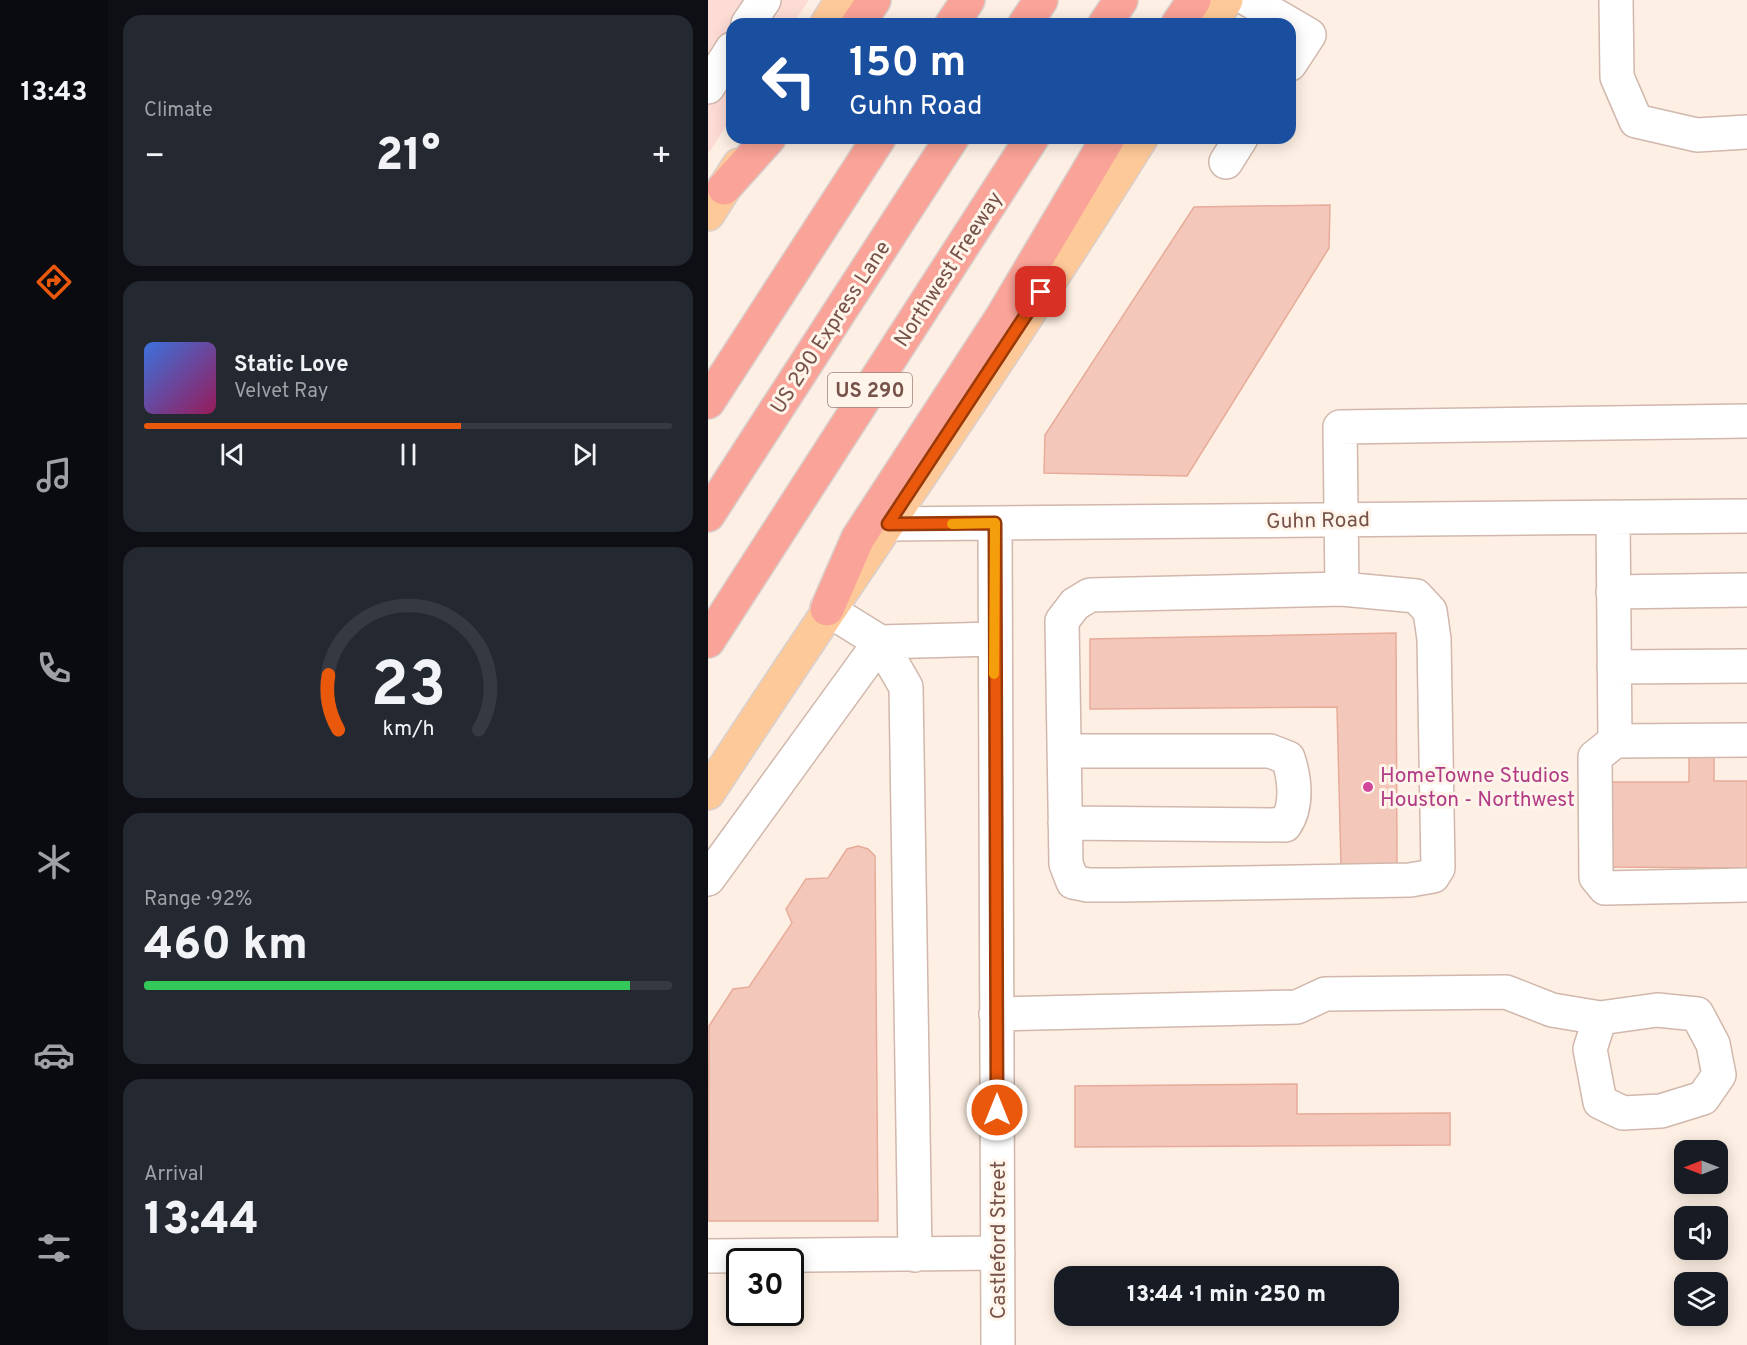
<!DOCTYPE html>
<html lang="en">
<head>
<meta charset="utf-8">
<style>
	:root { --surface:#171b24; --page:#242831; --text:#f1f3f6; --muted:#9ea1a6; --line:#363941; --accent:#ea580c }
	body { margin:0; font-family:Overpass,sans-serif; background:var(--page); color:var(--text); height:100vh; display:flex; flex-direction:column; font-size:22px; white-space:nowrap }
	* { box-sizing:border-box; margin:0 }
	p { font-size:20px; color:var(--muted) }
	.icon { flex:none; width:33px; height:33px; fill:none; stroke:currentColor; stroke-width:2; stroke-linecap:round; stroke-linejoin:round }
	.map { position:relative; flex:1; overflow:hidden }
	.side { display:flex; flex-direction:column; gap:15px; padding:15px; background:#0d0f14; width:600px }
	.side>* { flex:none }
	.guide { position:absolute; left:18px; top:18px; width:570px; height:126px; border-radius:18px; box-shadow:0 3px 15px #0003; background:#1a4fa0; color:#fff; overflow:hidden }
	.needle { width:39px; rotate:270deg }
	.controls { position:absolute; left:966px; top:1140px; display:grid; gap:12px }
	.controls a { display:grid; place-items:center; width:54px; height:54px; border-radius:12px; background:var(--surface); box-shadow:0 3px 15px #0003; font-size:30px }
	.speed { position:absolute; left:18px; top:1248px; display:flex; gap:12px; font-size:30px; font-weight:700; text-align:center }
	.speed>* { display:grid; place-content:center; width:78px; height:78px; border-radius:50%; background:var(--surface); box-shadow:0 3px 15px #0003; line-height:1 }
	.speed .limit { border:3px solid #111; border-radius:9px; background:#fff; color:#111 }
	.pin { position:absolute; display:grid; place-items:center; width:51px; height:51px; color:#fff; margin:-26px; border-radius:12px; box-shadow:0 3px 9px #0006 }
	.me { position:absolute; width:66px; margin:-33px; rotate:0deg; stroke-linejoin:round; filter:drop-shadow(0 0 4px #0008) }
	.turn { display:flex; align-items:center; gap:21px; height:126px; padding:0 24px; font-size:27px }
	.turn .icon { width:78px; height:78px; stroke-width:2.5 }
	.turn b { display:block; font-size:42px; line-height:51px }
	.big { font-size:45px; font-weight:800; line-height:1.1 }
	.side .tile { flex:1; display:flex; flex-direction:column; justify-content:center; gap:9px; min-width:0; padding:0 21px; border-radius:18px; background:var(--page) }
	.side .dial { align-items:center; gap:0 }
	.dial svg { height:156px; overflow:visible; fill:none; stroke:var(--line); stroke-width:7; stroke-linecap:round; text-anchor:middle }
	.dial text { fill:var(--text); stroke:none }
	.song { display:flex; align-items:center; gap:18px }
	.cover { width:72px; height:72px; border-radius:9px; background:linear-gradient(135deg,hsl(220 70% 55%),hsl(330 70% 35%)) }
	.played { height:6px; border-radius:3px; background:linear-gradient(90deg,var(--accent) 60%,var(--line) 60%) }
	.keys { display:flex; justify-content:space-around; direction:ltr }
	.heat { display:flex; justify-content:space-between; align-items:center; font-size:33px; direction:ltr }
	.charge { height:9px; border-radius:4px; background:linear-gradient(90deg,#34c759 92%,var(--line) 0) }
	.trip { position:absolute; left:346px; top:1266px; width:345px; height:60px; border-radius:18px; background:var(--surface); box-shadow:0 3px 15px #0003; font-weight:800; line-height:60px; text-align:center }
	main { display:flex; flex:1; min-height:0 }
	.tab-bar { display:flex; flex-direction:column; width:108px; justify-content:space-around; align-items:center; background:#090b0e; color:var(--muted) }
	.tab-bar .icon { width:42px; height:42px }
	.tab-bar .active { color:var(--accent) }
	.tab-bar b { font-size:27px; color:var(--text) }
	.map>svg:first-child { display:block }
	.commercial { fill:#fedcd6 }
	.building { fill:#f3c8ba; stroke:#e7ab99; stroke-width:1.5 }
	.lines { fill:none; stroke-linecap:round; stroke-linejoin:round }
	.minor-casing { stroke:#d1b7ac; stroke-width:36 }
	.major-casing { stroke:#d9cfcc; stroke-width:36 }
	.highway-casing { stroke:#d9cfcc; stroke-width:36 }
	.minor { stroke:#fff; stroke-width:33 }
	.major { stroke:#fec999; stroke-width:33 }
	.highway { stroke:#faa398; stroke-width:33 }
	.route-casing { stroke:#983908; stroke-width:15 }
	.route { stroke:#ea580c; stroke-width:10 }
	.slow { stroke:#f59e0b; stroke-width:10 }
	.hotel-dot { fill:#d1479c; stroke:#fff4ea; stroke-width:2 }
	.labels { text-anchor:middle; stroke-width:6; stroke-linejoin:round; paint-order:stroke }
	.shield { fill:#fff4ea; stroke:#9f8379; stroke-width:1.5 }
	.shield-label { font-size:20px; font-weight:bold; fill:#765248 }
	.street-label { font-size:21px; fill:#765248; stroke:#fff4ea }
	.hotel-label { font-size:21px; fill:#b23c85; stroke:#fff4ea; text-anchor:start }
</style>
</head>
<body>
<main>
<nav class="tab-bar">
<b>13:43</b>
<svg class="icon active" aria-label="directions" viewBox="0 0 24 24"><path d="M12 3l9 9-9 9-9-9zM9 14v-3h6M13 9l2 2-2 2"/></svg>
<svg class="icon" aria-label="music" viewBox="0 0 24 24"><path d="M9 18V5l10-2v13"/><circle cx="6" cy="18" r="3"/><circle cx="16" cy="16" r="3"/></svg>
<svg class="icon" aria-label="phone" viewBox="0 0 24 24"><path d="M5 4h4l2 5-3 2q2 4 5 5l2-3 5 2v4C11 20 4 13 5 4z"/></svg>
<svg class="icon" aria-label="climate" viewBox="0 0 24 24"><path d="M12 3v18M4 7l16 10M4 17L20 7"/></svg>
<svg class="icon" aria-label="car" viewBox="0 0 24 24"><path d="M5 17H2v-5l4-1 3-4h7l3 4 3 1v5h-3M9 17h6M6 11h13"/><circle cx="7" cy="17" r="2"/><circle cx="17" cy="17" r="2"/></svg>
<svg class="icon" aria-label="filters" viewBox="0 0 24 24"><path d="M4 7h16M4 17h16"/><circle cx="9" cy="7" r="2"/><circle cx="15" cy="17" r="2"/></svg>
</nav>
<section class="side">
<div class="tile"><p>Climate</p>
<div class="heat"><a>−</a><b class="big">21°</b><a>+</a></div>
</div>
<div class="tile">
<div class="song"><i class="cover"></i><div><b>Static Love</b><p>Velvet Ray</p></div></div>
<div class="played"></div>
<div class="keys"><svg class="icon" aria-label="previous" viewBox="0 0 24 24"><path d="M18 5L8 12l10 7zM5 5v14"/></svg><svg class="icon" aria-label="pause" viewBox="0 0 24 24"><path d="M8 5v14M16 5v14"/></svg><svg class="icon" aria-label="next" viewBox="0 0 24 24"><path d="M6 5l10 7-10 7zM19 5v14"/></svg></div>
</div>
<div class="tile dial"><svg viewBox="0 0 100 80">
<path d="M14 69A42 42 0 1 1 86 69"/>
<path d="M14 69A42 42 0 0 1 9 41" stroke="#ea580c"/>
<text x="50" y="56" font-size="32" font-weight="700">23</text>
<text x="50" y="72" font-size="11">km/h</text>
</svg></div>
<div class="tile"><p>Range · 92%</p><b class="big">460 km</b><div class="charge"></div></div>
<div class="tile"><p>Arrival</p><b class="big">13:44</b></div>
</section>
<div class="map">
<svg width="1039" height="1345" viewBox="0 0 1039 1345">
	<rect width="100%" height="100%" fill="#fdefe3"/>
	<path class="commercial" d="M 0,0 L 101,0 L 85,24 L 24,24 L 24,117 L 0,154 Z"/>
	<path class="building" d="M 622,205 L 621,248 L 479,476 L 336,473 L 337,435 L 486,207 Z
		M 688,633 L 689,865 L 633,865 L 629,707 L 382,709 L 382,639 Z
		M 981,756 L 1006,756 L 1006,781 L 1039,781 L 1039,868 L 901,867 L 902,782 L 981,782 Z
		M 150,846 L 160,849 L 167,856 L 170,1221 L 0,1221 L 1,1026 L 25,989 L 41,987 L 84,923 L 78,909 L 98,879 L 120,878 L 139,849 Z
		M 589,1084 L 589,1114 L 742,1113 L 742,1145 L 367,1147 L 367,1086 Z"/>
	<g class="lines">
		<defs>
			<path id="minor" d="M 541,0 L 601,35 L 582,64
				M 908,0 L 909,77 L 928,121 L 989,135 L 1039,132
				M 40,24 L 56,0
				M 0,87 L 24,49
				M 518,162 L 533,138
				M 905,517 L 907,741 L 1039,740
				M 287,523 L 290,1345
				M 180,524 L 1039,516
				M 634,589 L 708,596 L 722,611 L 726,639 L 730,868 L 725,876 L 702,880 L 412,885 L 380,885 L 365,882 L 358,864 L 354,621 L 367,604 L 382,595 L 634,589 L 632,427 L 1039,421
				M 905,592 L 1039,590
				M 119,609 L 172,642 L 198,687 L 207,1255
				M 906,667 L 1039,666
				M 907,741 L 887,757 L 888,877 L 897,888 L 1039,885
				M 356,751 L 562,751 L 580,758 C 587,779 590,806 577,825 L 357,823
				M 0,879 L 172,642 L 286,639
				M 288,1014 L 589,1007 L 617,994 L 798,992 L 844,1010 L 892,1018 L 882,1049 L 892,1102 L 915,1113 L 953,1111 L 995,1098 L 1011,1075 L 1005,1044 L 989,1014 L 949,1010 L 892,1018
				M 0,1256 L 290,1253"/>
			<path id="major" d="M 119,24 L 134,0
				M 503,24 L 518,0
				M 0,214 L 31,165
				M 0,793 C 143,573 295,360 433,138"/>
			<path id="highway" d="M 150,24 L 166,0
				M 244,24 L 260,0
				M 317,24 L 333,0
				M 397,24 L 413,0
				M 470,24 L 486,0
				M 16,188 L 61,138
				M 0,402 L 171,138
				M 0,515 L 244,138
				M 119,609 L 150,538 L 294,317 L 400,138
				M 0,641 L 324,138"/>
		</defs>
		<use href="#minor" class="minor-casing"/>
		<use href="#major" class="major-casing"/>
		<use href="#highway" class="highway-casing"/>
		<use href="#minor" class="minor"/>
		<use href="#major" class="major"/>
		<use href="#highway" class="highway"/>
	</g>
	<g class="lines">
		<defs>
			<path id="route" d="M 289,1110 L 287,523 L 180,524 L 333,292"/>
		</defs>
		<use href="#route" class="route-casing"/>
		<use href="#route" class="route"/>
		<path class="slow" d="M 244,524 L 287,523 L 286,674"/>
	</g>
	<circle class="hotel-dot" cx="660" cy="787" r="6"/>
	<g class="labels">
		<rect class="shield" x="120" y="373" width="84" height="34" rx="4.5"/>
		<g class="shield-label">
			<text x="162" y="397">US 290</text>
		</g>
		<g class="street-label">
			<text transform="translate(240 269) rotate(-57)" y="7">Northwest Freeway</text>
			<text transform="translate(122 327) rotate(-57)" y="7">US 290 Express Lane</text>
			<text transform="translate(610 520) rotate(-1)" y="7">Guhn Road</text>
			<text transform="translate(290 1240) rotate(-90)" y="7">Castleford Street</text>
		</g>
		<g class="hotel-label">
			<text x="672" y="782">HomeTowne Studios<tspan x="672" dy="24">Houston - Northwest</tspan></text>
		</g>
	</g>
</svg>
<div class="controls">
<a><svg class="needle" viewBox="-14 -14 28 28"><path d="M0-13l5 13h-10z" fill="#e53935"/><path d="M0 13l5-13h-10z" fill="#9ea1a6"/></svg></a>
<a><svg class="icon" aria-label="sound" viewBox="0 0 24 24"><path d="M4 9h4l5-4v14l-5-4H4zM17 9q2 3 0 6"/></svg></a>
<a><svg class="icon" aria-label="layers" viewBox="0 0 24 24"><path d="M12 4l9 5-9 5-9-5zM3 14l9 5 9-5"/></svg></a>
</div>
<div class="speed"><div class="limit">30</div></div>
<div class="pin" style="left:333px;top:292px;background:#d93025"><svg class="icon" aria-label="arrive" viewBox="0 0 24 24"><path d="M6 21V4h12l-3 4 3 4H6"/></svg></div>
<svg class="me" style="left:289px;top:1110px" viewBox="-20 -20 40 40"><circle r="17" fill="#ea580c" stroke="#fff" stroke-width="3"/><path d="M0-11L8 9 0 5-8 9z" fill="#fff"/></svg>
<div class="trip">13:44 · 1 min · 250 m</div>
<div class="guide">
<div class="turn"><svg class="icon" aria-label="left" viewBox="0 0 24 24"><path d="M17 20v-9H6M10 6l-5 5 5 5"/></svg><div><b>150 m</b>Guhn Road</div></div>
</div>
</div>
</main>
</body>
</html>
